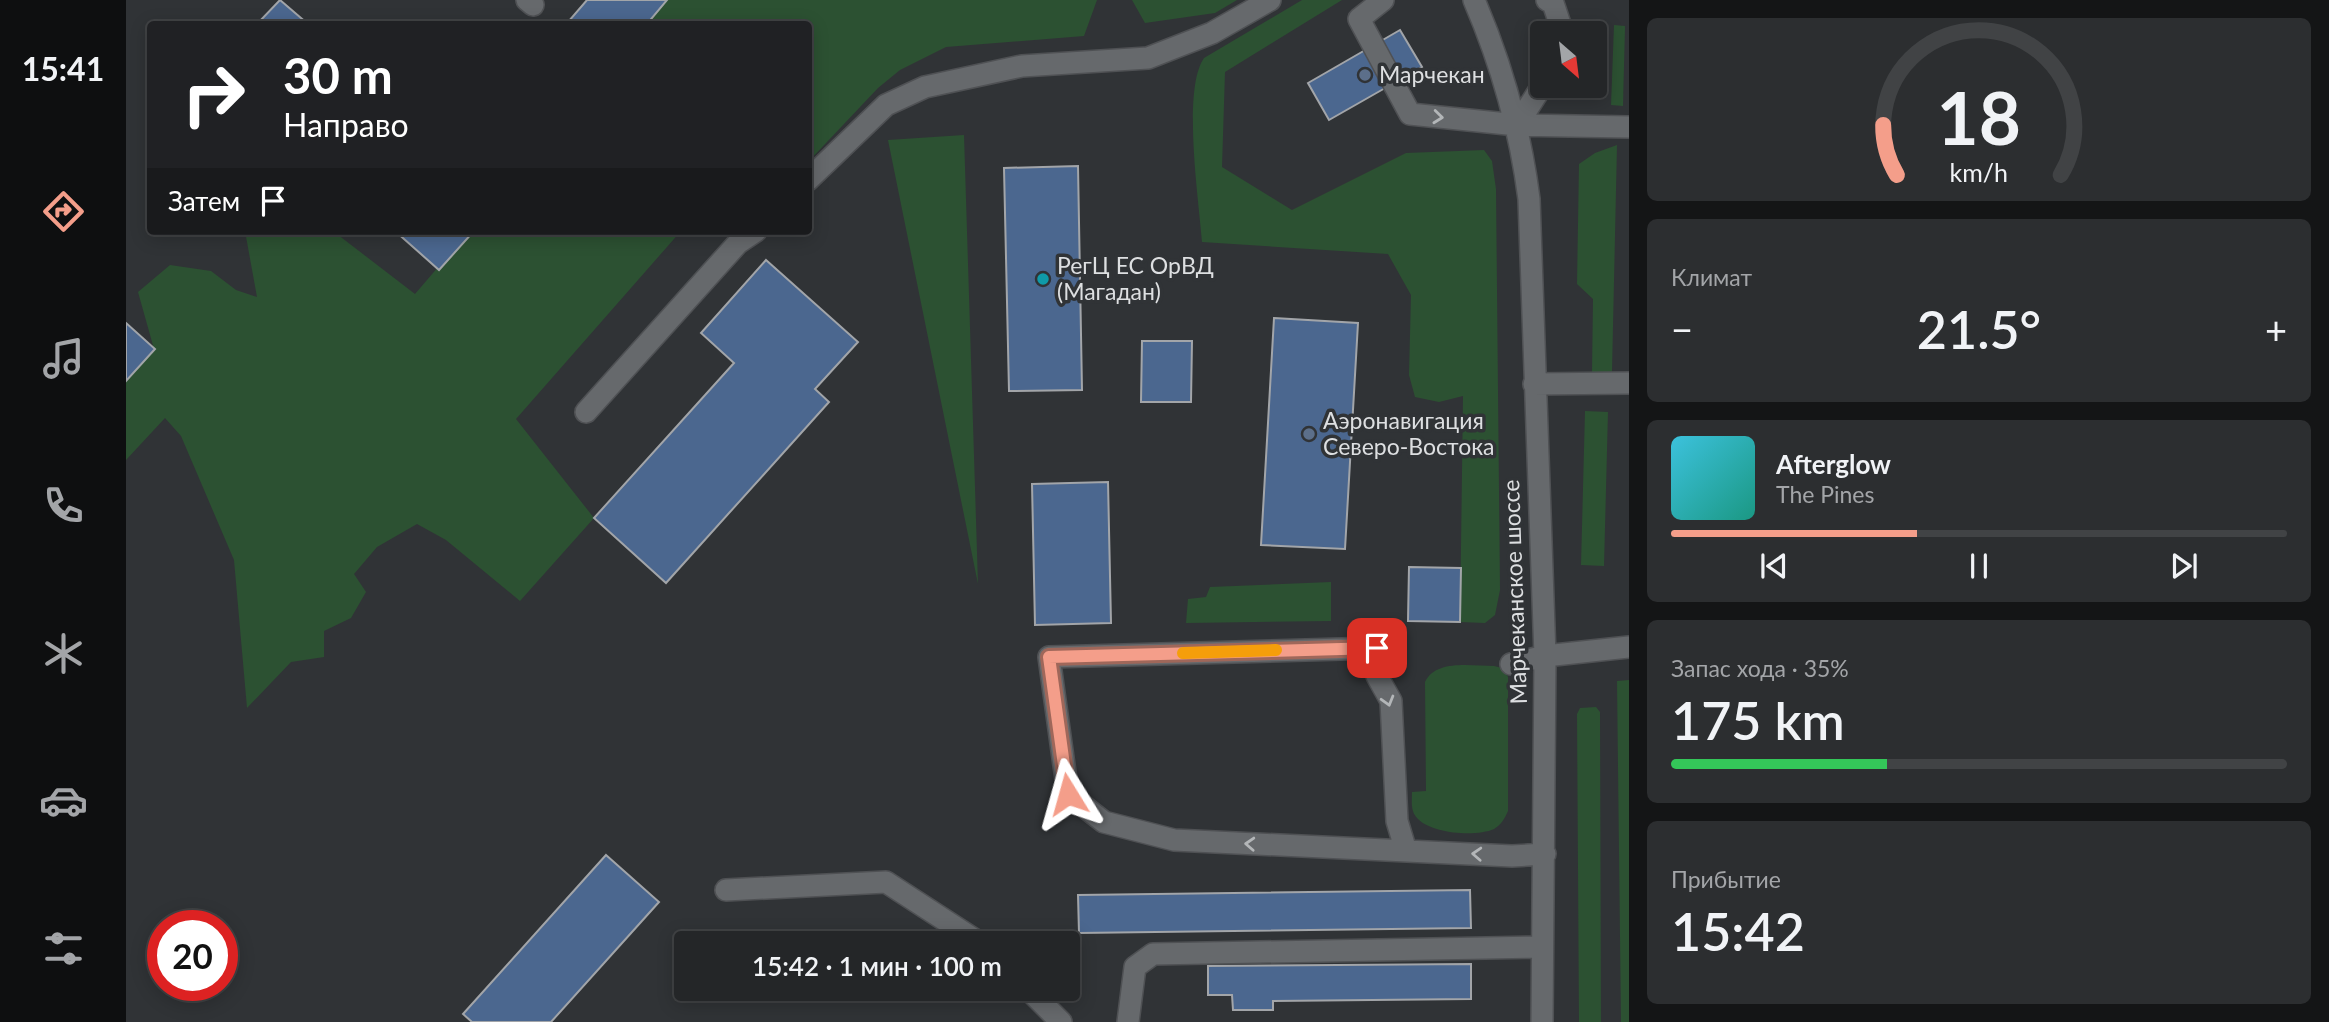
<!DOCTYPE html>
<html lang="ru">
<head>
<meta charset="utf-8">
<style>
	:root { --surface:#242628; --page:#2c2e30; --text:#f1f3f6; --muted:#a3a5a8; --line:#414345; --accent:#f49e8a }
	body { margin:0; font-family:Lato,sans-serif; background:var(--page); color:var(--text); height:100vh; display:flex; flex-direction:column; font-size:26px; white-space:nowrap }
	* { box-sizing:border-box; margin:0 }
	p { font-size:23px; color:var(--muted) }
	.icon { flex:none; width:38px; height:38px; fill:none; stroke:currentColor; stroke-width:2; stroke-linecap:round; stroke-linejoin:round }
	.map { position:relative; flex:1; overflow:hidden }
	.sheet { display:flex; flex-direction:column; gap:18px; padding:18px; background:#141516; width:700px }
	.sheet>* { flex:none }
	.banner { position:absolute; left:21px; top:21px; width:665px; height:214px; border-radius:7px; box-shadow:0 4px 18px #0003,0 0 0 2px var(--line); background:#202124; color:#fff; overflow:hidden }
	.needle { width:46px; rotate:152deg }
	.fabs { position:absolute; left:1404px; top:21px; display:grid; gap:14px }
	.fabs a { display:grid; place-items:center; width:77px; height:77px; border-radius:7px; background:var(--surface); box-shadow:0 4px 18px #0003,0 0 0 2px var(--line); font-size:35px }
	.speed { position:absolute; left:21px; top:910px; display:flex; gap:14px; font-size:35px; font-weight:700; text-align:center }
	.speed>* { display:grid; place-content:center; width:91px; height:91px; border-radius:50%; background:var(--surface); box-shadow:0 4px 18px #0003,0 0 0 2px var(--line); line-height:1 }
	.speed .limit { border:10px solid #d22; background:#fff; color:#111 }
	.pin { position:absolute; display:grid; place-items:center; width:60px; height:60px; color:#fff; margin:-30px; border-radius:14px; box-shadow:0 4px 10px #0006 }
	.me { position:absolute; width:77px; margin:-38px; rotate:352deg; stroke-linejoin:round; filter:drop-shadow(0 0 5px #0008) }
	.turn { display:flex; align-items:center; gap:24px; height:147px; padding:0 21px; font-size:32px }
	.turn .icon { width:91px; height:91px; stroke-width:2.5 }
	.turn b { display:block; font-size:49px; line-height:60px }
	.then { display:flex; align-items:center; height:66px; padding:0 21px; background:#0003; gap:14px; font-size:26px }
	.big { font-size:52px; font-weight:600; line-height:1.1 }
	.sheet .widget { flex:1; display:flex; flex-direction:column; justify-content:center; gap:10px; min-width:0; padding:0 24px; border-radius:10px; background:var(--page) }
	.sheet .dial { align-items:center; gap:0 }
	.dial svg { height:182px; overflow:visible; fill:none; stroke:var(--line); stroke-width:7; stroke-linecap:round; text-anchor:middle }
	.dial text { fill:var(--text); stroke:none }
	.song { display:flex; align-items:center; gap:21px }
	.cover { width:84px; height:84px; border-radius:10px; background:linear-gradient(135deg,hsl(190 70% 55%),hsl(170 70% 35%)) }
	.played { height:7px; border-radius:4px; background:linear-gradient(90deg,var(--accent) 40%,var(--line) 40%) }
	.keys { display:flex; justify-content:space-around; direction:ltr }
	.heat { display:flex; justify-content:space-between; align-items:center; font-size:38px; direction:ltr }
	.charge { height:10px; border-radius:5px; background:linear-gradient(90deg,#34c759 35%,var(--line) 0) }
	.trip { position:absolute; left:548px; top:931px; width:406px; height:70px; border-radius:7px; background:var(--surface); box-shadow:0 4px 18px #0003,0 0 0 2px var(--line); font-weight:600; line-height:70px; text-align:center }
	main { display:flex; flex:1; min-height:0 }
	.tabs { display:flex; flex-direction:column; width:126px; justify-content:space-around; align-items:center; background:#0e0f10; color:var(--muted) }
	.tabs .icon { width:49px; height:49px }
	.tabs .active { color:var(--accent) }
	.tabs b { font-size:32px; color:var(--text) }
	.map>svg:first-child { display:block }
	.green { fill:#2c5132 }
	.building { fill:#4b678f; stroke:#a2a5a9; stroke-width:2 }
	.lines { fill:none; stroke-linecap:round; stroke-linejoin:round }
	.minor-casing { stroke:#4f5154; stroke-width:24 }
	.minor { stroke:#66696c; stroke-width:21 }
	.oneway { stroke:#b3b6b8 }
	.route-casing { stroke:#9f675a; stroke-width:18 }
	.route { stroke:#f49e8a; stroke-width:12 }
	.slow { stroke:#f59e0b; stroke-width:12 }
	.service-dot { fill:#5c6f8a; stroke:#303336; stroke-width:2.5 }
	.culture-dot { fill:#0f9aa8; stroke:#303336; stroke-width:2.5 }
	.labels { text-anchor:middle; stroke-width:7; stroke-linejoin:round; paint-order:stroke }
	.poi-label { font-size:23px; fill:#dddfe1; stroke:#303336; text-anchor:start }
	.street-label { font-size:23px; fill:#dddfe1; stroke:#303336 }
</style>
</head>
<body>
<main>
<nav class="tabs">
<b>15:41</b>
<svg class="icon active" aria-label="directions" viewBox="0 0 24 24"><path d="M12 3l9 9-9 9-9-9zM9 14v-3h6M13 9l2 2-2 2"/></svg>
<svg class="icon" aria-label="music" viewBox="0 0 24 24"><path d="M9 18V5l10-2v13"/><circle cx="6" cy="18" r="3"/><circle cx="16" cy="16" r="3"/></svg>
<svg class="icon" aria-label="phone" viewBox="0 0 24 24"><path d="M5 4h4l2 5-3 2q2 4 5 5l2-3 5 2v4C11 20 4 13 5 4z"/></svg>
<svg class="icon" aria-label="climate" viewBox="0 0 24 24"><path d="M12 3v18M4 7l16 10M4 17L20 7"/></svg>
<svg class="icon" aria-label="car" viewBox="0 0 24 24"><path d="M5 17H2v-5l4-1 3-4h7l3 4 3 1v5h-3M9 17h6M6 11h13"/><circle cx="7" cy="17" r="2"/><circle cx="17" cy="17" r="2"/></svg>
<svg class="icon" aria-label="filters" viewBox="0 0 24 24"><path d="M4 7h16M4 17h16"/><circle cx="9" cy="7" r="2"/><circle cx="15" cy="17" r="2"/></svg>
</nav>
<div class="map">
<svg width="1503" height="1022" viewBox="0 0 1503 1022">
	<rect width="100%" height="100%" fill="#303336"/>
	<path class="green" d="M 540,0 L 971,0 L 958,36 L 820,47 L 774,70 L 752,88 L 683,161 L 682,24 L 519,24 Z
		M 1006,0 L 1111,0 L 1089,13 L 1019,23 Z
		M 1176,0 L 1216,0 L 1099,72 L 1096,167 L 1166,210 L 1280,153 L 1358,150 L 1366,161 L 1370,189 L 1374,590 L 1369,615 L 1359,623 L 1334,622 L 1337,396 L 1313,402 L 1289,397 L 1283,375 L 1285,295 L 1262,254 L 1076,242 C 1073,201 1056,90 1078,58 Z
		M 1488,25 L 1499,26 L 1497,106 L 1485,105 Z
		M 838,135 L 852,584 L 762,140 Z
		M 1491,145 L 1486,372 L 1466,372 L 1467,299 L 1451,284 L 1453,164 L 1469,153 Z
		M 119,231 L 207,231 L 289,294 L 343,231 L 555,231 L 390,419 L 468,518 L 394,601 L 320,540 L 291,524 L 251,547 L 228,574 L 240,592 L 225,618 L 198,631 L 198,657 L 165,662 L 121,708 L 108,560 L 55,436 L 39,418 L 0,460 L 0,381 L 28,349 L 12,292 L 44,265 L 85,271 L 110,290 L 131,297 Z
		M 1459,411 L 1482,412 L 1478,566 L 1455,565 Z
		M 1205,582 L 1205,621 L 1060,623 L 1062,599 L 1080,597 L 1084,587 Z
		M 1368,666 L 1376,668 L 1382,677 L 1382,811 C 1379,818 1375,825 1368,829 C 1350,837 1307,834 1292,819 C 1284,811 1286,802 1286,792 L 1300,791 L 1299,682 C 1310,659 1345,666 1368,666 Z
		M 1503,680 L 1503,1022 L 1495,1022 L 1491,681 Z
		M 1470,707 L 1474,712 L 1475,1022 L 1453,1022 L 1451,714 L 1454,708 Z"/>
	<path class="building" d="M 154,0 L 182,24 L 131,24 Z
		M 461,0 L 541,0 L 521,24 L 445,24 L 442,22 Z
		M 1274,30 L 1296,67 L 1203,120 L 1182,83 Z
		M 952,166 L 956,390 L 883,391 L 878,168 Z
		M 269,231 L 348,231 L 313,270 Z
		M 640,260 L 732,342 L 689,389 L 703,402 L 540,583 L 468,518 L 608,363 L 575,333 Z
		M 1148,318 L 1232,323 L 1219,549 L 1135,545 Z
		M 0,323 L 29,349 L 0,381 Z
		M 1016,341 L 1066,341 L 1065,402 L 1015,402 Z
		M 982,482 L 985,623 L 909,625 L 906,484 Z
		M 1283,567 L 1335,568 L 1334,622 L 1282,621 Z
		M 480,855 L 533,902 L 425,1022 L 346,1022 L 337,1014 Z
		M 1344,890 L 1345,928 L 953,933 L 952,895 Z
		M 1345,964 L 1345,999 L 1147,1001 L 1147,1010 L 1107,1010 L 1106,995 L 1082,995 L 1082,966 Z"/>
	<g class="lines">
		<defs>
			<path id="minor" d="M 401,0 L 407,5
				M 1257,0 L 1233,19 L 1284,114 L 1391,125 L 1503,127
				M 1348,0 C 1376,65 1394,129 1403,199 L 1419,656 L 1416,1022
				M 1421,0 L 1427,3 L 1437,33
				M 1391,125 L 1416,86
				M 682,180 L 760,105 L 799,87 L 896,66 L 1022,58 L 1086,33 L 1144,0
				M 1408,384 L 1503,383
				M 460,412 L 612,243 L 630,231
				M 1385,664 L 1419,656 L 1503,647
				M 1280,851 L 1271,821 L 1265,701 L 1251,676 L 1251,648 L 923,657 L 942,794 L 978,822 L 1048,840 L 1386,856 L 1419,854
				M 600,890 L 760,882 L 854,943
				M 902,989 L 935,1022
				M 1002,1022 L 1009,967 L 1027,954 L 1416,947"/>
		</defs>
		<use href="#minor" class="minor-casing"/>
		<use href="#minor" class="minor"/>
	</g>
	<defs><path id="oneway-chevron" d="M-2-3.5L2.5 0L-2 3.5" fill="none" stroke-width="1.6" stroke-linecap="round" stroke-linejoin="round" transform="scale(1.75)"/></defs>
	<g class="oneway">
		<use href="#oneway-chevron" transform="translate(1312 117) rotate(6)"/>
		<use href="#oneway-chevron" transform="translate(1262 701) rotate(74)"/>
		<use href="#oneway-chevron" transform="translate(1124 844) rotate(-177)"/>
		<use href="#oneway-chevron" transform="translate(1351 854) rotate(-177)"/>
	</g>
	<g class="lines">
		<defs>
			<path id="route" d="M 942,794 L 923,657 L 1251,648"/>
		</defs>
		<use href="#route" class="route-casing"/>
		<use href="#route" class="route"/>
		<path class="slow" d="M 1057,653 L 1150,650"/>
	</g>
	<g class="service-dot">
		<circle cx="1239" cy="75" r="7"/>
		<circle cx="1183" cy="434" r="7"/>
	</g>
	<circle class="culture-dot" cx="917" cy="279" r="7"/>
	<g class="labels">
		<g class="poi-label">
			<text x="1253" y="83">Марчекан</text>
			<text x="931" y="274">РегЦ ЕС ОрВД<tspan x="931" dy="26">(Магадан)</tspan></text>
			<text x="1197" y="429">Аэронавигация<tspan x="1197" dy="26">Северо-Востока</tspan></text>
		</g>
		<g class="street-label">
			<text transform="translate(1389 592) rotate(-92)" y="8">Марчеканское шоссе</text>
		</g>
	</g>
</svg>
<div class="fabs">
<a><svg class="needle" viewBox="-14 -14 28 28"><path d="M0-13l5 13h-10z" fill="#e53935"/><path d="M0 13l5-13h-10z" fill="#a3a5a8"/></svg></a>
</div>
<div class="speed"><div class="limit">20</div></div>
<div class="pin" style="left:1251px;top:648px;background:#d93025"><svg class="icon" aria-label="arrive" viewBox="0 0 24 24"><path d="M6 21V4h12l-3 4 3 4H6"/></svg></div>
<svg class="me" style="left:942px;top:794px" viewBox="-20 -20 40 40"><path d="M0-17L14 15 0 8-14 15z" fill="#f49e8a" stroke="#fff" stroke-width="4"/></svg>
<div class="trip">15:42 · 1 мин · 100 m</div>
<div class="banner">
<div class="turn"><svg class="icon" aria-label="right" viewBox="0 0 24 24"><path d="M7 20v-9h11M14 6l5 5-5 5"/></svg><div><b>30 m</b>Направо</div></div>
<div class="then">Затем<svg class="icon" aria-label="arrive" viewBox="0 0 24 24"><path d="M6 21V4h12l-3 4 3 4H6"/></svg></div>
</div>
</div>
<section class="sheet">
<div class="widget dial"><svg viewBox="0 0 100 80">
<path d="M14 69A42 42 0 1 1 86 69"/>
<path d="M14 69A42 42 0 0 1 8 47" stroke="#f49e8a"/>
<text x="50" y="56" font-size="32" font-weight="700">18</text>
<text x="50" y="72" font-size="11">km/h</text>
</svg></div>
<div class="widget"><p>Климат</p>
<div class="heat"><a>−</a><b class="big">21.5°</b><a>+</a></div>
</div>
<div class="widget">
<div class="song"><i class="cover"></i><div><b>Afterglow</b><p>The Pines</p></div></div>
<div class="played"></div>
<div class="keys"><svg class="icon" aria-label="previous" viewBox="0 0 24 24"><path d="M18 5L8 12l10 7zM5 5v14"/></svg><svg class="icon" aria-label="pause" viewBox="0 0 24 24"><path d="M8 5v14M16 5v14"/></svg><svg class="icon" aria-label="next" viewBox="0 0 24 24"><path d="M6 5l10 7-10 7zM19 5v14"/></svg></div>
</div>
<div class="widget"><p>Запас хода · 35%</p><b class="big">175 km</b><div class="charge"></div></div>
<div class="widget"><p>Прибытие</p><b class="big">15:42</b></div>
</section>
</main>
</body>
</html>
